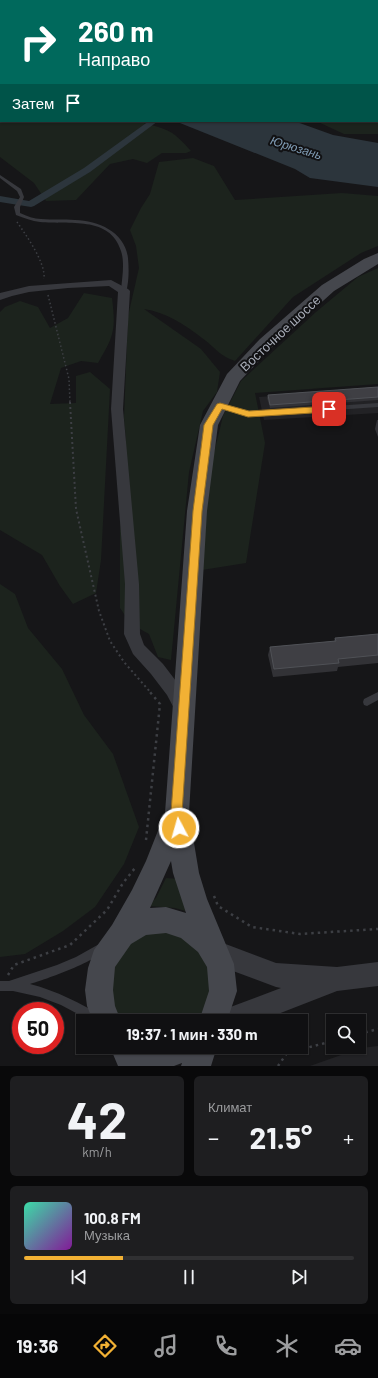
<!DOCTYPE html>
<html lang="ru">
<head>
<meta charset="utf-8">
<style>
	:root { --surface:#101012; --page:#1e1e20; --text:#f1f3f6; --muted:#9c9d9f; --line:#303032; --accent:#f2b134 }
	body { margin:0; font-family:Barlow,sans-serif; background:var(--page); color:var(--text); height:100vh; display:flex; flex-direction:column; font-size:15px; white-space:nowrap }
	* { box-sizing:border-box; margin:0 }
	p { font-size:13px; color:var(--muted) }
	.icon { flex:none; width:22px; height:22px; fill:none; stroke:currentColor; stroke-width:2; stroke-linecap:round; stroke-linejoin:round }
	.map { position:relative; height:1066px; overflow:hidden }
	.panel { display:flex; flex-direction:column; gap:10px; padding:10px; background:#09090a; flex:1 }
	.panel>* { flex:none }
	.guide { position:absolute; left:0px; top:0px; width:378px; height:122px; box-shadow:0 1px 3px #0004,0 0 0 1px var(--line); background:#00695c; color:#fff; overflow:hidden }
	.tools { position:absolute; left:326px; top:1014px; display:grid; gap:8px }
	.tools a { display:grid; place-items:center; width:40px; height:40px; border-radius:0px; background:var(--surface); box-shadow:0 1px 3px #0004,0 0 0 1px var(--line); font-size:20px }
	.speed { position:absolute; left:12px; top:1002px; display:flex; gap:8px; font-size:20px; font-weight:700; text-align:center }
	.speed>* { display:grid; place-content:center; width:52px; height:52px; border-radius:50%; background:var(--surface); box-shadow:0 1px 3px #0004,0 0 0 1px var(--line); line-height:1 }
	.speed .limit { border:6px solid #d22; background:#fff; color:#111 }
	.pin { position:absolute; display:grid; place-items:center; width:34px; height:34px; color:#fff; margin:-17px; border-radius:8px; box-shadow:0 2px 6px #0006 }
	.me { position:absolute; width:44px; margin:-22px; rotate:354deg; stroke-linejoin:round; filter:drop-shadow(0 0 3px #0008) }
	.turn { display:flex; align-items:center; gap:14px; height:84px; padding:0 12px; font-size:18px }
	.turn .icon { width:52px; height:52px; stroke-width:2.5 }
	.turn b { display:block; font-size:28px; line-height:34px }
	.then { display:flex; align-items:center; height:38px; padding:0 12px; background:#0003; gap:8px; font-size:15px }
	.big { font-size:30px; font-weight:700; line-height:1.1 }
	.panel .tile { flex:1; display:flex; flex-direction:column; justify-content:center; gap:6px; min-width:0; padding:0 14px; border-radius:6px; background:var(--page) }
	.panel .dial { align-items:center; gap:0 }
	.dial b { font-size:52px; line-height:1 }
	.song { display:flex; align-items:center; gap:12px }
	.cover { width:48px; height:48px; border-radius:6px; background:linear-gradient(135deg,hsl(160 70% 55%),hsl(290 70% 35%)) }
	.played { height:4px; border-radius:2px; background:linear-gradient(90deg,var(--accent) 30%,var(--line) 30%) }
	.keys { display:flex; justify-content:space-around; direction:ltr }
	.heat { display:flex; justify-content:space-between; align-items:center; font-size:22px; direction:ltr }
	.panel .tiles { flex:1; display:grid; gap:10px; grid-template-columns:1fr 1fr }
	.tile:last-child { grid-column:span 2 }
	.trip { position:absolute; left:76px; top:1014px; width:232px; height:40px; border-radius:0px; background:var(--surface); box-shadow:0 1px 3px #0004,0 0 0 1px var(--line); font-weight:700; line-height:40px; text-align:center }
	.tab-bar { display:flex; height:64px; justify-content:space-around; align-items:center; background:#060607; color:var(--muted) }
	.tab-bar .icon { width:28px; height:28px }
	.tab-bar .on { color:var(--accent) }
	.tab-bar b { font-size:18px; color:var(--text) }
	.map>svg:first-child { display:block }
	.built { fill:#222225 }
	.green { fill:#1c231d }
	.water { fill:#2c353c }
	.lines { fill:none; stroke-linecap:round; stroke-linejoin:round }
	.canal { fill:#2c353c; fill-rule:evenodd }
	.path-far2 { stroke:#3d3f44; stroke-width:1.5; stroke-dasharray:1.5 2.5; stroke-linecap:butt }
	.path-far1 { stroke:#3d3f44; stroke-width:2; stroke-dasharray:2 3; stroke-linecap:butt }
	.path { stroke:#3d3f44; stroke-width:2.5; stroke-dasharray:2.5 4; stroke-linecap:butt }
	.service { fill:#37383d; fill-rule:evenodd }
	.minor { fill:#37383d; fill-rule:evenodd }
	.tertiary { fill:#37383d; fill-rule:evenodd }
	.secondary { fill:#45474d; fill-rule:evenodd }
	.wall { fill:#323236 }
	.building { fill:#3f3f44; stroke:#4f5156 }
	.route { fill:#f2b134; stroke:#9d7322 }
	.labels { text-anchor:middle; stroke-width:4; stroke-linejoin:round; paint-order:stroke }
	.far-water-label { font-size:12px; font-style:italic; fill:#7f9bb3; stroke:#111113 }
	.street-label { font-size:13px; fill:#a8adb8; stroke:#111113 }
</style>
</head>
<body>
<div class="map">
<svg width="378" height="1066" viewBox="0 0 378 1066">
	<rect width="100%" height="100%" fill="#161618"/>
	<path class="built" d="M 378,388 L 378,413 L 264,420 L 259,397 Z
		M 378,1046 L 378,1066 L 310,1066 L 361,1048 Z"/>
	<path class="green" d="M 119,0 L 378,0 L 378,29 L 377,1 Z
		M 0,67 L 1,121 L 139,121 C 147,125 155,125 164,129 C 175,133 183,142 191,151 L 186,153 L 162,153 L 147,163 L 133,159 L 110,164 L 76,200 L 46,201 L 34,183 L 0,157 Z
		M 378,89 L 378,134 L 344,134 L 316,121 L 377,121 Z
		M 193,158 L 214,166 L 235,200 L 342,193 L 378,196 L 378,246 L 361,253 L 293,297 L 235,361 C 218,355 216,348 202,338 C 186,325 165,312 144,309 L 201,349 L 220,372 L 217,392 L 203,411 L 189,472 L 171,660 L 158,657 L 149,634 L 131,624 L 120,608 L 120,531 L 126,441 L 124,418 L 128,316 L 139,268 L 136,246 L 130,230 L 141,208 L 150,194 L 159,162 Z
		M 378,268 L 378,384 L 255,393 L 265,443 L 246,563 L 202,570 L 207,505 L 212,461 L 223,416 L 241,381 L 316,312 L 358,277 Z
		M 84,293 L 112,298 C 116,330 114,336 98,363 L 81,361 L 61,368 L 50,404 L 76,403 L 76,376 L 90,372 L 110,389 L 101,560 L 96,593 L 73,604 L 60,586 L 42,555 L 0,530 L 0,312 L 5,307 L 20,301 L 38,307 L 50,328 L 68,318 Z
		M 0,584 L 15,594 L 28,628 L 62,669 L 84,715 L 113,754 L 139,827 L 124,864 L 95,907 L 63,931 L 25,954 L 0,957 Z
		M 166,878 L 179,879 L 189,912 L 175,908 L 148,906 L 156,898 Z
		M 162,930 L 192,941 L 210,969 L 212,986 L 199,1021 L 121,1021 L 113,1008 L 112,970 L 132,941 L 146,933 Z"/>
	<path class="water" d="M 175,121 L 294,121 L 333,135 L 378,143 L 378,187 L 310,178 L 295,169 Z"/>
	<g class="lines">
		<path class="canal" d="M 149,121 L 158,121 L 90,172 L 34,206 L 31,207 L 0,202 L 0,196 L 29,201 L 84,168 Z"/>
		<path class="path-far2" d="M 17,222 C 26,235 46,263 44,279
			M 48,295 L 69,379 L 70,403"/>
		<path class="path-far1" d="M 70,402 L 76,509 L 99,611 L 110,641 L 124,662 L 151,693"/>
		<path class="path" d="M 146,840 L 160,704 L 150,692
			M 214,896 L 218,906 L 252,927 L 300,934 L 378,929
			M 8,975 L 14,965 L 70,945 L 107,910 L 123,883 L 135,868
			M 359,1034 L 378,1029
			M 278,1066 L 287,1053 L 333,1041"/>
		<path class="service" d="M 0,175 L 21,189 L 24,197 L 20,207 L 20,213 C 27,216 34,219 41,219 C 53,220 64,219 75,220 C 99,221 125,232 128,258 C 129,269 129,282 126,292 L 124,293 L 121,291 C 122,278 125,263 121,251 C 110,215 68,225 40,222 C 32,221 24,218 16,215 L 14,207 L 20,197 L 17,191 L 0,178 Z
			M 378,403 L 378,407 L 248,416 L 218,408 L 217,406 L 220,404 L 248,412 Z
			M 378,692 L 378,700 L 367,706 L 364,705 L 363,702 L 364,699 Z
			M 101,943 L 104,945 L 106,948 C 101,960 44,980 30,984 C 57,991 80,1003 104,1017 L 105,1021 L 91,1021 L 61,1005 L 40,997 L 13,991 L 0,991 L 0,981 L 9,981 L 57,965 L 76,957 Z"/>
		<path class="minor" d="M 111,280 L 128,289 L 130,291 L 123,409 L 139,584 L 140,634 L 144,645 L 163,664 L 179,685 L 190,707 L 188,712 L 182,714 L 176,712 L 167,695 L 151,674 L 133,654 L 124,634 L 125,584 L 111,409 L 118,292 L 109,286 L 68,288 L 29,292 L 12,296 L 0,300 L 0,293 L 29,286 Z"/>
		<path class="tertiary" d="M 92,0 L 103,0 L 104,1 L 93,1 Z
			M 377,32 L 378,32 L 378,38 L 377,38 Z
			M 215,940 L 276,963 L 337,967 L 378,962 L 378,986 L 337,991 L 260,1021 L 213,1021 L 217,1012 L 281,988 L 276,987 L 206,961 L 203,952 L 206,943 Z"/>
		<path class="secondary" d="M 378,253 L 378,264 L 334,291 L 272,347 L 240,381 L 218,425 L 207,511 L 189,813 L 199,873 L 207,899 L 234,964 L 237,991 L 227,1021 L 199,1021 L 209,991 L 207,967 L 198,952 L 181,938 L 166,933 L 146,935 L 131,944 L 115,967 L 113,990 L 115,1006 L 121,1021 L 93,1021 L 87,1006 L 85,990 L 88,968 L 94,950 L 112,925 L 132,890 L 146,861 L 165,813 L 187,511 L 200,425 L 227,374 L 260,339 L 322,285 L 364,259 ZM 171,861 L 173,873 L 186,913 L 166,907 L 150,908 Z
			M 110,1047 L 217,1047 L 211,1066 L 181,1066 L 182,1063 L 174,1066 L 118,1066 Z"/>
	</g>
	<path class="wall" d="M 378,387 L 378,400 L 270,408 L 267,398 L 268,395 Z
		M 377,420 L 378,420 L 378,437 L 375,429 Z
		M 378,634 L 378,663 L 338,667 L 337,671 L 273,677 L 268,655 L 270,647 L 334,641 L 335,638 Z"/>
	<path class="building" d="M 378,387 L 378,397 L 270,405 L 268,395 Z
		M 378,634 L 378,655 L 338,659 L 339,663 L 274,669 L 270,647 L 336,641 L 335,638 Z"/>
	<path class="route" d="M 220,403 L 249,411 L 329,406 L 333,409 L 329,412 L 248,417 L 222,409 L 213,425 L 202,511 L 182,813 L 185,828 L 183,832 L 179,834 L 175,832 L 171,813 L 193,511 L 204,425 L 217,404 Z"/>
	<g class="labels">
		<g class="far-water-label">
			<text transform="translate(296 148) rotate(17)" y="4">Юрюзань</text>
		</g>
		<g class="street-label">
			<text transform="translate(280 333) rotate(-43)" y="5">Восточное шоссе</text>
		</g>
	</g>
</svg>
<div class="tools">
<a><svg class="icon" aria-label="search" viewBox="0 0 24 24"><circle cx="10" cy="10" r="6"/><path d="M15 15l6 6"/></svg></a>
</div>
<div class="speed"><div class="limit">50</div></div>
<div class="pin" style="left:329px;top:409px;background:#d93025"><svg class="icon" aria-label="arrive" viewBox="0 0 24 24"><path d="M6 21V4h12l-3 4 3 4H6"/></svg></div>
<svg class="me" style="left:179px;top:828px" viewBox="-20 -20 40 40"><circle r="17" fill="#f2b134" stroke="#fff" stroke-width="3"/><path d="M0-11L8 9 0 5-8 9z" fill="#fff"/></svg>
<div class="trip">19:37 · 1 мин · 330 m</div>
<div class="guide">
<div class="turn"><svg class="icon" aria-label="right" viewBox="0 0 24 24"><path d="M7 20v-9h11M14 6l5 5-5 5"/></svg><div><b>260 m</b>Направо</div></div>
<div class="then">Затем<svg class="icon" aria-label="arrive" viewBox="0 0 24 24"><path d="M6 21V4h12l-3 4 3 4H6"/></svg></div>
</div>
</div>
<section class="panel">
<div class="tiles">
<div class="tile dial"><b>42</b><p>km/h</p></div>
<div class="tile"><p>Климат</p>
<div class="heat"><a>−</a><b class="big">21.5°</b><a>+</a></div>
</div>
<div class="tile">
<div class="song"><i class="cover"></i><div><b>100.8 FM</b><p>Музыка</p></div></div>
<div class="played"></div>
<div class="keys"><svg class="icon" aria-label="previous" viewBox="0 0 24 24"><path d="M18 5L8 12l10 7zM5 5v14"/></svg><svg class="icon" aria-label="pause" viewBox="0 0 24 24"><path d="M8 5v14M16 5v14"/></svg><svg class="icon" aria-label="next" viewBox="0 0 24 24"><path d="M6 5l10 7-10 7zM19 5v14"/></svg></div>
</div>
</div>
</section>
<nav class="tab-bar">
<b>19:36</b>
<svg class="icon on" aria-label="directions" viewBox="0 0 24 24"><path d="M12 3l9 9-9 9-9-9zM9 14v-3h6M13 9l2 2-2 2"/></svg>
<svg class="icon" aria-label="music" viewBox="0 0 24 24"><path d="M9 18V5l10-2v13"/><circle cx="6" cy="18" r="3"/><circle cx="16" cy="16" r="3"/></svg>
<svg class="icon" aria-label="phone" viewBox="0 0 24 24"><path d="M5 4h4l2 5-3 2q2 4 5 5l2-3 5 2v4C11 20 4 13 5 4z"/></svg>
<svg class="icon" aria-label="climate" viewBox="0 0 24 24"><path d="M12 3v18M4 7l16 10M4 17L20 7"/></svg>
<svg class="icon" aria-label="car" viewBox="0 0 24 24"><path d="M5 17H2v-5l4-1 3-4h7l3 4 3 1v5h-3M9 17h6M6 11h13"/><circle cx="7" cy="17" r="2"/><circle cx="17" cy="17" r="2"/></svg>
</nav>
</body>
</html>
